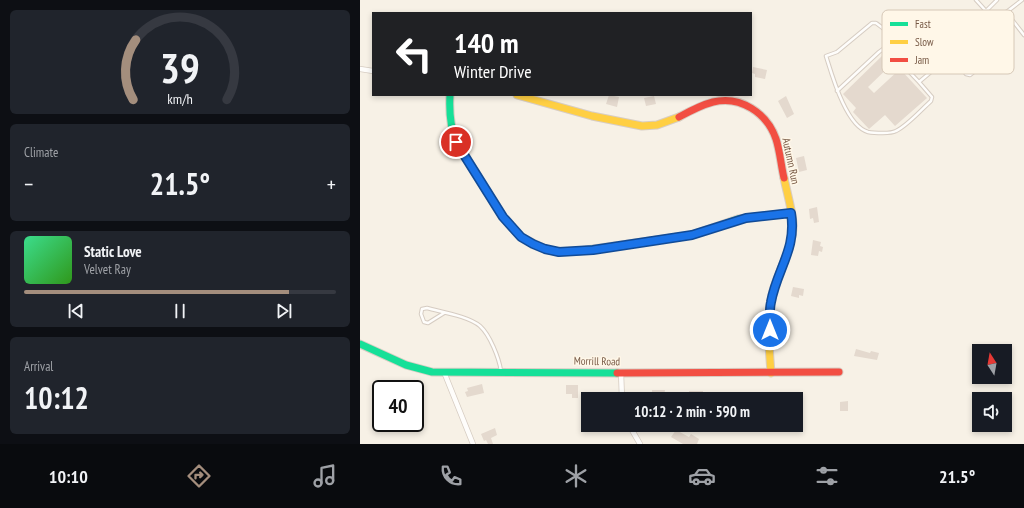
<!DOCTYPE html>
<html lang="en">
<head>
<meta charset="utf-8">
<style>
	:root { --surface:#171b24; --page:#20242c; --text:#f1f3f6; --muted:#9ea1a6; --line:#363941; --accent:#a48e7d }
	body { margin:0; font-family:"PT Sans Narrow",sans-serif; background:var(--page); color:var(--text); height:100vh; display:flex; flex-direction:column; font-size:15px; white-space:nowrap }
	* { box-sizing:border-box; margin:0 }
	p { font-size:13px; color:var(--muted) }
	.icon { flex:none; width:22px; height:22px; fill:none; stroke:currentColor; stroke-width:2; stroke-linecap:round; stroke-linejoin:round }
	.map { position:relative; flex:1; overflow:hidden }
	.details { display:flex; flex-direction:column; gap:10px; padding:10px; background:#0d0f14; width:360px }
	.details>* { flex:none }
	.guide { position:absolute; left:12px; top:12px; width:380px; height:84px; border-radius:0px; box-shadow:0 2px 6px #0003; background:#202124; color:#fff; overflow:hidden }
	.needle { width:26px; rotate:349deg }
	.controls { position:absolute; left:612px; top:344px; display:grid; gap:8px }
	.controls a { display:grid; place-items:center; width:40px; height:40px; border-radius:0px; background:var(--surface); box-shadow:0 2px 6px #0003; font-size:20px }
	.speed { position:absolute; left:12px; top:380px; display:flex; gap:8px; font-size:20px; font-weight:700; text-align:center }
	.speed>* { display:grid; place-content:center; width:52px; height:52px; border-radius:50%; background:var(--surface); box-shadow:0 2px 6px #0003; line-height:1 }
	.speed .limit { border:2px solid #111; border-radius:6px; background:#fff; color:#111 }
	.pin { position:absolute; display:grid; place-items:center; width:34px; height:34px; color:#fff; margin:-17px; border:2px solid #fff; border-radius:50%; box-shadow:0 1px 4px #0007 }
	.me { position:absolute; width:44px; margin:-22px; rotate:0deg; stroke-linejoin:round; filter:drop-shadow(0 0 3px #0008) }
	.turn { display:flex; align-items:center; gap:14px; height:84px; padding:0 16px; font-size:18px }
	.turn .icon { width:52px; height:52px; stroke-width:2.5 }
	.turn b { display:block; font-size:28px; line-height:34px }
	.big { font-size:30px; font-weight:800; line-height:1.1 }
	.details .widget { flex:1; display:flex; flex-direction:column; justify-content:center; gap:6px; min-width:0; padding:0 14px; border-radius:6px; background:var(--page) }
	.details .dial { align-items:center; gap:0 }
	.dial svg { height:104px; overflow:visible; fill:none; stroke:var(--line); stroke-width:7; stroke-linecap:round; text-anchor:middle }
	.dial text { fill:var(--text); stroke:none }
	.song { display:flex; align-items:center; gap:12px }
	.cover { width:48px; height:48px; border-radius:6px; background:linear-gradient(135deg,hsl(150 70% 55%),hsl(110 70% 35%)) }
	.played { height:4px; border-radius:2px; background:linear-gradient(90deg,var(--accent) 85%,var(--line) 85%) }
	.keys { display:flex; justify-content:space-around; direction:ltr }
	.heat { display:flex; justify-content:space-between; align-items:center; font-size:22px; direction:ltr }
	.trip { position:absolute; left:221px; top:392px; width:222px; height:40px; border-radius:0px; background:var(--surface); box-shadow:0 2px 6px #0003; font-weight:800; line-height:40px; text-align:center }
	.tab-bar { display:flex; height:64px; justify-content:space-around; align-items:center; background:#090b0e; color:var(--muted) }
	.tab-bar .icon { width:28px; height:28px }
	.tab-bar .selected { color:var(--accent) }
	.tab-bar b { font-size:18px; color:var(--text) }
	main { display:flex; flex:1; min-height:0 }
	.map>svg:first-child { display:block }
	.building { fill:#e4d9ce }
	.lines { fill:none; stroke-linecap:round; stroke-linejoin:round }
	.lane-casing { stroke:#d6ccc2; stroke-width:4.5 }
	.street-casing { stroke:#d6ccc2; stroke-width:6 }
	.fast-casing { stroke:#d8cdc3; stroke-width:9 }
	.slow-casing { stroke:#d8cdc3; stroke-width:9 }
	.jam-casing { stroke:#d8cdc3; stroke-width:9 }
	.lane { stroke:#fefdfb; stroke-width:2.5 }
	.street { stroke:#fefdfb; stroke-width:4.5 }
	.fast { stroke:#16e098; stroke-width:7 }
	.slow { stroke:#ffcf43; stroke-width:7 }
	.jam { stroke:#f24e42; stroke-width:7 }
	.route-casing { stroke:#114b97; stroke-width:10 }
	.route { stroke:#1a73e8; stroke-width:7 }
	.labels { text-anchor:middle; stroke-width:3; stroke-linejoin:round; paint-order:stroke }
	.street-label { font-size:11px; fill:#775945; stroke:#fff7e8 }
	.key { fill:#fff7e8; stroke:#d6c8b7; stroke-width:1 }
	.key-label { font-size:11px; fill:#775945 }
</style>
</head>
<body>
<main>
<section class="details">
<div class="widget dial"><svg viewBox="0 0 100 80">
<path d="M14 69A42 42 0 1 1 86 69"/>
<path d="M14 69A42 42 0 0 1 16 23" stroke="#a48e7d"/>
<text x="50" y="56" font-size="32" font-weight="700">39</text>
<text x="50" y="72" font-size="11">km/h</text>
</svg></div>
<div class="widget"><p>Climate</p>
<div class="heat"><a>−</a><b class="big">21.5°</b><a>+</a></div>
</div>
<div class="widget">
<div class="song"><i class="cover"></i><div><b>Static Love</b><p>Velvet Ray</p></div></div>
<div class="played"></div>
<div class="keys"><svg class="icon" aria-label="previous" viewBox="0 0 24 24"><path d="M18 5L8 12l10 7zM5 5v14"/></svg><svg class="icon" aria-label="pause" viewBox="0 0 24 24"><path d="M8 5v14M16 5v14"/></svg><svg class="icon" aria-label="next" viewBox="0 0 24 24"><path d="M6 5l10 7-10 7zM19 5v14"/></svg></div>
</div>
<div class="widget"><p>Arrival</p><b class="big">10:12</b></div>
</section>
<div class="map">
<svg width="664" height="444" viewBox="0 0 664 444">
	<rect width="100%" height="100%" fill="#f7f1e6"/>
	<path class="building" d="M 524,54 L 533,63 L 508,87 L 514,93 L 540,69 L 567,98 L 535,126 L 525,115 L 509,129 L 493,112 L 496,108 L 483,94 Z
		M 393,67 L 407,70 L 405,79 L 395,77 L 395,74 L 392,73 Z
		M 249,95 L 259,97 L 257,107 L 246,104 Z
		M 294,96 L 296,104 L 286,106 L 284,98 Z
		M 426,96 L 434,114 L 427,118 L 418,101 Z
		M 444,156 L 447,170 L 439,172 L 436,158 Z
		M 457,207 L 459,222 L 454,223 L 453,218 L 450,219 L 449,209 Z
		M 453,240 L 461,242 L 460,246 L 463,247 L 462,252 L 459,251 L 458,256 L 451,255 Z
		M 433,287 L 444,289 L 443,296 L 439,295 L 439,298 L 431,296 Z
		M 496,349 L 510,353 L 511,351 L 519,353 L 517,360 L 494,356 Z
		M 122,384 L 124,393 L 107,397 L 105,392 L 108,391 L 107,388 Z
		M 206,385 L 218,385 L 218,398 L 212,398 L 212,394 L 206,394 Z
		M 292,390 L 305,390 L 304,398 L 292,398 Z
		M 329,391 L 343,391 L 343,399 L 329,398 Z
		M 488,401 L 488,411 L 480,411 L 480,402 Z
		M 135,428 L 137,435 L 131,438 L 133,444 L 128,444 L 126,440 L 124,441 L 121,434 Z
		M 316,430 L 329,437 L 331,434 L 339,439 L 337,444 L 323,444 L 311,437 Z"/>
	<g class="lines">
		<defs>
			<path id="lane" d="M 626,11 L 637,0
				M 646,12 L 664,35
				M 591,55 L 606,74 L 610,75 L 648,45 L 626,11 L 616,0
				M 559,82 L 534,56 C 536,37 530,33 516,23 L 512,23 L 477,52 L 466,56 C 472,75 486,126 508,132 C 513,133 518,133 523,133 C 527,133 532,133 536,131 C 547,126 561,110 571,101 L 572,97 L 559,82 L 591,55 L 662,0
				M 477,91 L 519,52 L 523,49 L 527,50 L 534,56
				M 84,313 L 68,323 L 64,322 L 61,314 L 62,309 L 67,308 C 81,312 108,316 120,326 C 130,335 139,358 141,371"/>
			<path id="street" d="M 0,69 L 13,71
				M 84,372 L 113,444
				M 261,372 L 262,399
				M 269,425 L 280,444"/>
			<path id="fast" d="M 90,95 C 89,112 90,126 96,142 L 143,217 L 161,237 L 185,249 L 199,252 L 219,251 L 332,235 L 378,219 L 431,213
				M 0,344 L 46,365 L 72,372 L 257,373"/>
			<path id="slow" d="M 157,95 L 232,116 L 282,126 L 297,125 L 319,117
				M 411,373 C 409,346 406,317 413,291 C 419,270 434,246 433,223 C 432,209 427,193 424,178"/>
			<path id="jam" d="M 319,117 C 330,111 341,105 353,102 C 380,95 407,113 416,139 C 420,151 421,166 424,178
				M 257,373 L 479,372"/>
		</defs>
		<use href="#lane" class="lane-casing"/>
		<use href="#street" class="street-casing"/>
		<use href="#fast" class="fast-casing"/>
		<use href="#slow" class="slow-casing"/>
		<use href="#jam" class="jam-casing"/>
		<use href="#lane" class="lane"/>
		<use href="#street" class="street"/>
		<use href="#fast" class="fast"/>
		<use href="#slow" class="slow"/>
		<use href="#jam" class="jam"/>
	</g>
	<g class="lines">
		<defs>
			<path id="route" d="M 96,142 L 143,217 L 161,237 L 173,244 L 185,249 L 199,252 L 233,250 L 332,235 L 386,218 L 431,213 C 437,249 417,269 411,302 C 409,311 410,321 410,330"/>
		</defs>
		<use href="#route" class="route-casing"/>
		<use href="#route" class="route"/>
	</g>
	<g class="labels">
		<g class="street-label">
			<text transform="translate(431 161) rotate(78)" y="4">Autumn Run</text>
			<text transform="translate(237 361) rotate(1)" y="4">Morrill Road</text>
		</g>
	</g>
	<rect x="522" y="10" width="132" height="64" rx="6" class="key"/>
	<rect x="530" y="22" width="18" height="4" fill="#16e098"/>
	<rect x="530" y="40" width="18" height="4" fill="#ffcf43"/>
	<rect x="530" y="58" width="18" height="4" fill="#f24e42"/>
	<g class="key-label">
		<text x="555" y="28">Fast</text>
		<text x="555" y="46">Slow</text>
		<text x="555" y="64">Jam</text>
	</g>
</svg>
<div class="controls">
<a><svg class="needle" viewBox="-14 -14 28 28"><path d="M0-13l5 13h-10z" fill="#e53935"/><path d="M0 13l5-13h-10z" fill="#9ea1a6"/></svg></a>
<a><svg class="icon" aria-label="sound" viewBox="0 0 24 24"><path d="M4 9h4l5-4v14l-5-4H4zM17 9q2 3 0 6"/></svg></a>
</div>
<div class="speed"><div class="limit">40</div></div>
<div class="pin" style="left:96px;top:142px;background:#d93025"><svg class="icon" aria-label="arrive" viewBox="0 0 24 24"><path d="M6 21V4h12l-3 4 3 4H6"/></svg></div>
<svg class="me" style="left:410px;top:330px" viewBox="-20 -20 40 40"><circle r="17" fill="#1a73e8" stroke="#fff" stroke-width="3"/><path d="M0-11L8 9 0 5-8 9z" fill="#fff"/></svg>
<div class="trip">10:12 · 2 min · 590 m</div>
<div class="guide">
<div class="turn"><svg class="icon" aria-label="left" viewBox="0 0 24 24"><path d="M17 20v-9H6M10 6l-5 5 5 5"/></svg><div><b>140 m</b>Winter Drive</div></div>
</div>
</div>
</main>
<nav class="tab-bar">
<b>10:10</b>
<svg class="icon selected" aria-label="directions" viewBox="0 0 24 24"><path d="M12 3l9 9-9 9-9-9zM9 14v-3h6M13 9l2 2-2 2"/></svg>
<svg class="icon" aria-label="music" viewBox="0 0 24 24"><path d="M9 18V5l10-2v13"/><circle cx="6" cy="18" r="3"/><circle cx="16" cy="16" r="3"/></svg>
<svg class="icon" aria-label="phone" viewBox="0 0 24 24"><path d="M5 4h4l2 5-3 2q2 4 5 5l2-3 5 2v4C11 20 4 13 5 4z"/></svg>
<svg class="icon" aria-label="climate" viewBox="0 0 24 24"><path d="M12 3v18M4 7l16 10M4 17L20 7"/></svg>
<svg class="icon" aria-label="car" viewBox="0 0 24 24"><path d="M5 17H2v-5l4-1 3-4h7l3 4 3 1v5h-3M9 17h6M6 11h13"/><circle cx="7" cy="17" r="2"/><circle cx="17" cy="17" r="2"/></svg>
<svg class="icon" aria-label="filters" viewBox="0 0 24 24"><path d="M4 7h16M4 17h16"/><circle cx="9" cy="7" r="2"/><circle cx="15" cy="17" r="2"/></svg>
<b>21.5°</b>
</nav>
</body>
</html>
